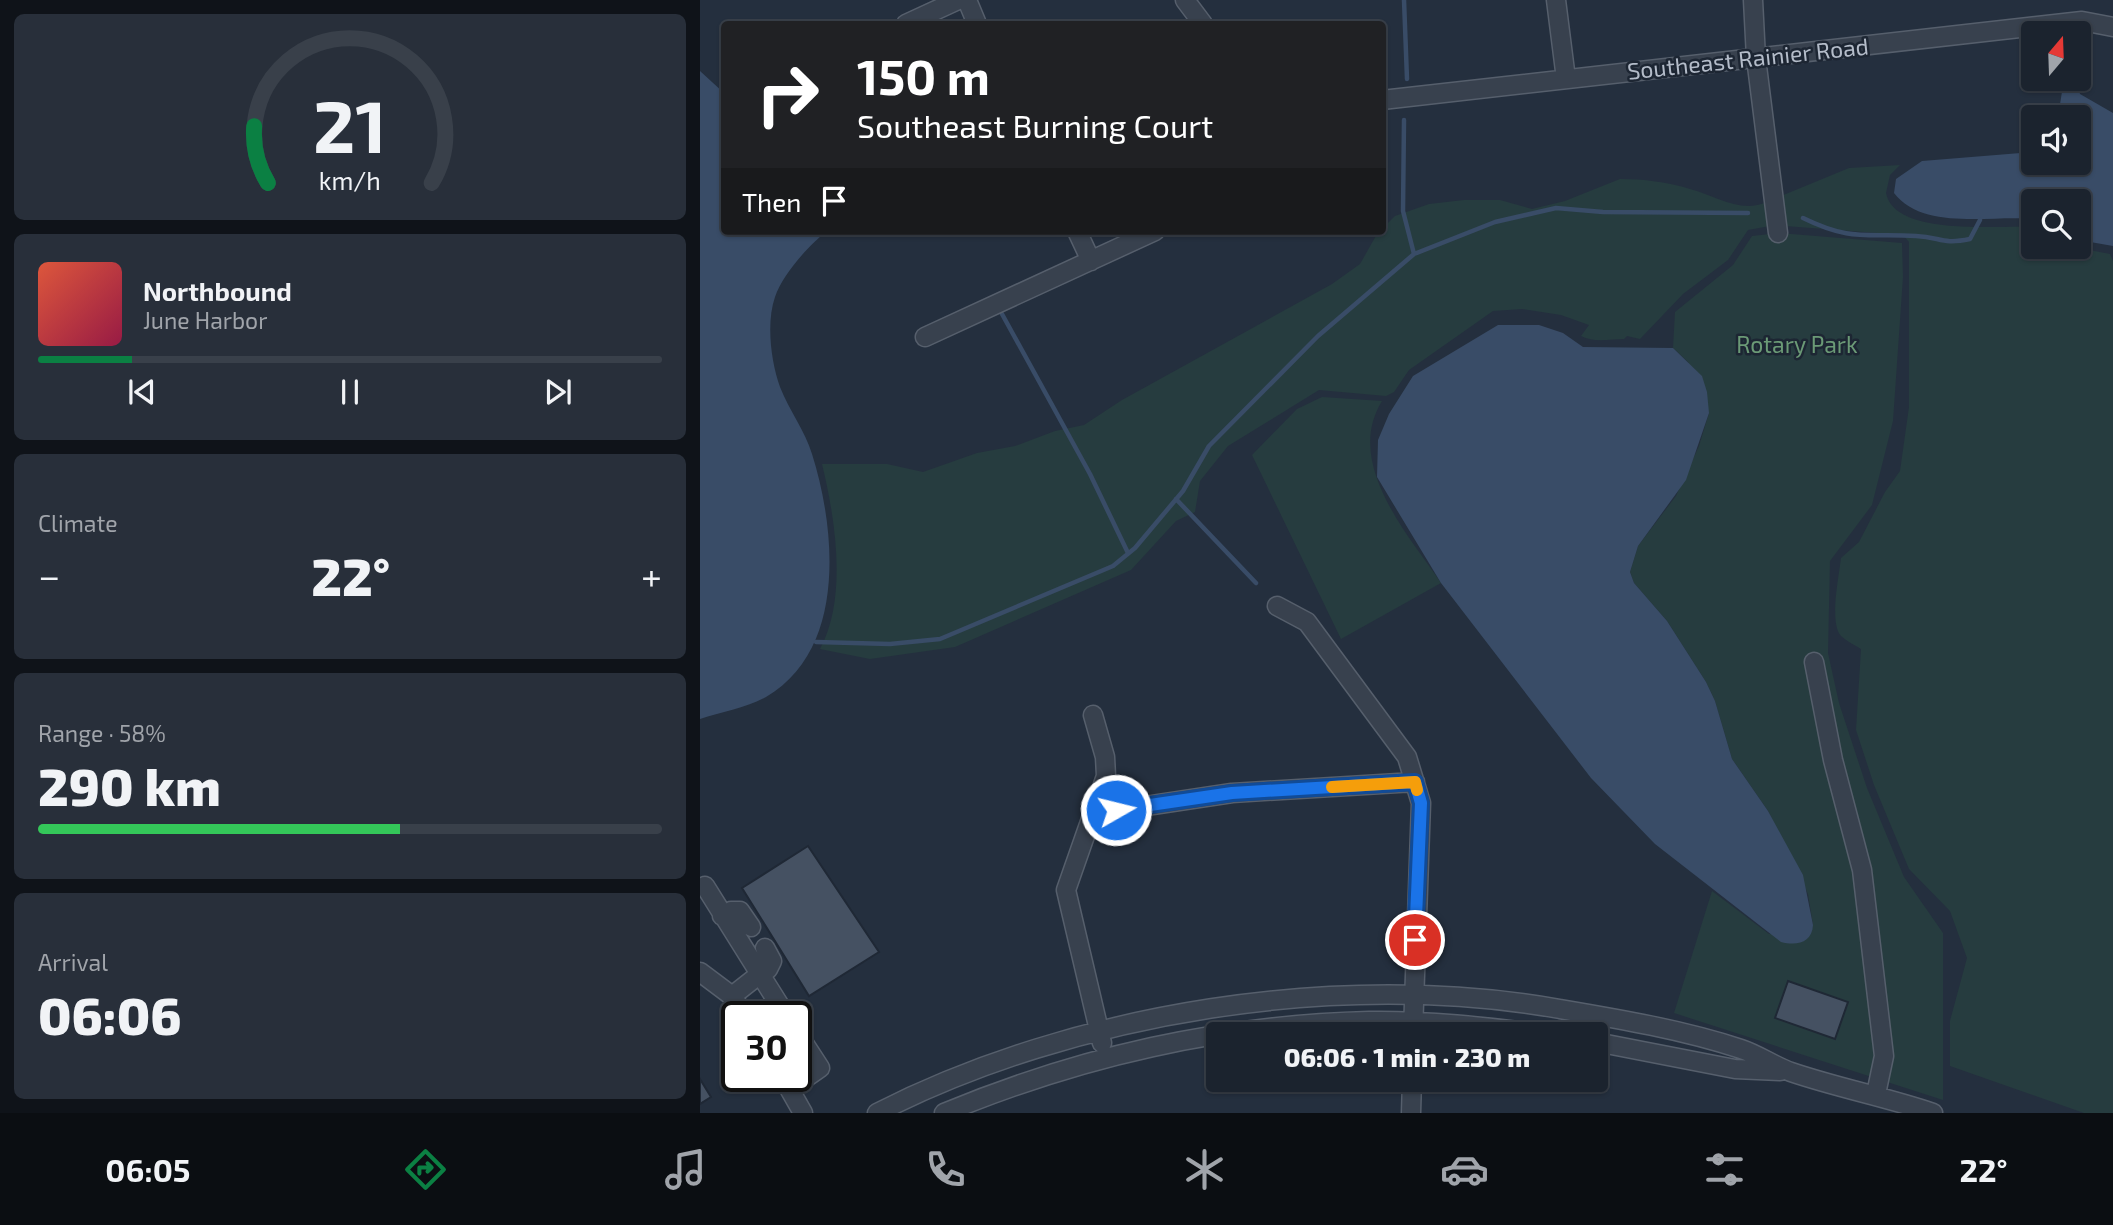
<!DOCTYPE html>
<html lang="en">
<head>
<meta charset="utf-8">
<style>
	:root { --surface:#1b232e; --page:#282f3a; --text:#f1f3f6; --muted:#a0a4aa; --line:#39404a; --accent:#0b8043 }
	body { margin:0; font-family:"Exo 2",sans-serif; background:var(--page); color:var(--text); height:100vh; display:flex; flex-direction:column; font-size:26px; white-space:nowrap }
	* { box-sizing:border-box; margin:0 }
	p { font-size:23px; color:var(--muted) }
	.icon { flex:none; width:38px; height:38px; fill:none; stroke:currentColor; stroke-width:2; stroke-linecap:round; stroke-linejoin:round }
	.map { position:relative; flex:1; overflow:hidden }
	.side { display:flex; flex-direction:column; gap:14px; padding:14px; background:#0f1319; width:700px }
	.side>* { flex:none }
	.banner { position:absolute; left:21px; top:21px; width:665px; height:214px; border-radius:7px; box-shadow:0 2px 5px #0004,0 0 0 2px var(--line); background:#202124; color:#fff; overflow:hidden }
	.needle { width:46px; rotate:19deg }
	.tools { position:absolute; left:1321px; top:21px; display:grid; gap:14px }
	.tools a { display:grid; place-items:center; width:70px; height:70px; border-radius:7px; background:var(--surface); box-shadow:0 2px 5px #0004,0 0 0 2px var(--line); font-size:35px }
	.speed { position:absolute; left:21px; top:1001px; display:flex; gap:14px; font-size:35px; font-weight:700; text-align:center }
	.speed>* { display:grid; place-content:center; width:91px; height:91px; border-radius:50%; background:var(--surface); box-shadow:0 2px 5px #0004,0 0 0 2px var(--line); line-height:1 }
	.speed .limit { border:4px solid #111; border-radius:10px; background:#fff; color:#111 }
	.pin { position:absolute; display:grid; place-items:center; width:60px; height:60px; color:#fff; margin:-30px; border:4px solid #fff; border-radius:50%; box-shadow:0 2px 7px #0007 }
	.me { position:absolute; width:77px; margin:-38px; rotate:82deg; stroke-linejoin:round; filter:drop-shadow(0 0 5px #0008) }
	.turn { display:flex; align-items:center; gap:24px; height:147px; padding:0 21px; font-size:32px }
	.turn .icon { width:91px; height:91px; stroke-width:2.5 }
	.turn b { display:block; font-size:49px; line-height:60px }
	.then { display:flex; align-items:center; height:66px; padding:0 21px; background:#0003; gap:14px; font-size:26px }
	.big { font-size:52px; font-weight:800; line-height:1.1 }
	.side .tile { flex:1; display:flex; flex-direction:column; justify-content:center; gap:10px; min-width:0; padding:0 24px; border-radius:10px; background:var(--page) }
	.side .dial { align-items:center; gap:0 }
	.dial svg { height:182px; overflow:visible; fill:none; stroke:var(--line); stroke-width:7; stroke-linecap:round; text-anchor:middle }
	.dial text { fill:var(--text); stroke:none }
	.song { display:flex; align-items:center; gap:21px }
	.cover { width:84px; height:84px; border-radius:10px; background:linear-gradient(135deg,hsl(10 70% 55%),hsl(340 70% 35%)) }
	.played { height:7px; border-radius:4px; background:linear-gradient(90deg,var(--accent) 15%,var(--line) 15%) }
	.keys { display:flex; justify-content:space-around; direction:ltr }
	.heat { display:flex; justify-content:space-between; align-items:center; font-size:38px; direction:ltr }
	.charge { height:10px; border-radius:5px; background:linear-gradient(90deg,#34c759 58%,var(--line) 0) }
	.trip { position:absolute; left:506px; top:1022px; width:402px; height:70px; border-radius:7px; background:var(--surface); box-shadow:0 2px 5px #0004,0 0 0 2px var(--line); font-weight:800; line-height:70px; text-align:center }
	.dock { display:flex; height:112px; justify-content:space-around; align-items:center; background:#0b0e12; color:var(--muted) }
	.dock .icon { width:49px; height:49px }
	.dock .on { color:var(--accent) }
	.dock b { font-size:32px; color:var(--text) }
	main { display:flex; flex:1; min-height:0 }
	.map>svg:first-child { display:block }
	.green { fill:#263c3f }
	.water { fill:#394c67 }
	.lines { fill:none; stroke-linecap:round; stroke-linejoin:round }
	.stream { stroke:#394c67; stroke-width:4.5 }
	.building { fill:#455162; stroke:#1f2835; stroke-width:2 }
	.minor-casing { stroke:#565f6c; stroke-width:21 }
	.minor { stroke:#38414e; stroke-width:18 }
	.route-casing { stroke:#114b97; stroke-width:18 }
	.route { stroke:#1a73e8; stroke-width:12 }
	.slow { stroke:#f59e0b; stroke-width:12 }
	.labels { text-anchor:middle; stroke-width:5; stroke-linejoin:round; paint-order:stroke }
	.street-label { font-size:23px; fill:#b4bcc9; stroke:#1d2633 }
	.park-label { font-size:23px; fill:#6b9a76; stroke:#1d2633 }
</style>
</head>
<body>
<main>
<section class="side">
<div class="tile dial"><svg viewBox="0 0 100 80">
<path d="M14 69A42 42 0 1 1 86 69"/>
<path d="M14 69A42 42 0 0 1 8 44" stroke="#0b8043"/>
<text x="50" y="56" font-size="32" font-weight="700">21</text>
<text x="50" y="72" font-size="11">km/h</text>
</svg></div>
<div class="tile">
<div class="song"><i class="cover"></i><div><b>Northbound</b><p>June Harbor</p></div></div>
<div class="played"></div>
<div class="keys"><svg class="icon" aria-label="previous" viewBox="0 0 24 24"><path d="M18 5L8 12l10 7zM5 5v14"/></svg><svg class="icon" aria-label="pause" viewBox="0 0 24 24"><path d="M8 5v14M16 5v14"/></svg><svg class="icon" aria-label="next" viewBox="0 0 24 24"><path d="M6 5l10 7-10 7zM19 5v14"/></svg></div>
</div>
<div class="tile"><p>Climate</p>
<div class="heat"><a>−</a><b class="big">22°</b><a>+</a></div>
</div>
<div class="tile"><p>Range · 58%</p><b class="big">290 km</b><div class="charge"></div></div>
<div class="tile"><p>Arrival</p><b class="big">06:06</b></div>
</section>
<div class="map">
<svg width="1413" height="1113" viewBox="0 0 1413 1113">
	<rect width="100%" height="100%" fill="#242f3e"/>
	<path class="green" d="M 1200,165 L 1190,175 L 1186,193 C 1195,237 1298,225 1331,227 L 1333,228 L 1334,247 L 1374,247 L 1410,254 L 1413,261 L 1413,1113 L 1384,1113 L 1250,1066 L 1250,1021 L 1267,958 L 1250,911 L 1209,869 L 1174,785 L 1156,730 L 1161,649 C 1155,645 1146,641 1141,636 C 1129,623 1139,576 1141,558 L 1159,542 L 1185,492 L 1200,471 L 1209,407 L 1209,242 L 1203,235 L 1085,226 L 1081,196 L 1149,168 Z
		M 920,179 C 943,179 968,182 990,189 C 1017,196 1040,214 1067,202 L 1070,226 L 1048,230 L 1028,260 L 983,294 L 940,339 L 927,336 L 924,339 C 910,339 894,343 881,336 L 889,325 L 861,315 L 822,309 L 793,311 L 709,370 L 694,392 L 686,396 L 619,390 L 528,446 L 500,481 L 495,512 L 476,521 L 431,570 L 255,647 L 170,659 L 120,649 C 148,597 135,518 122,464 L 187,464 L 223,472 L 277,453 L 315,446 L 355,431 L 384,425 L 422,400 L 632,284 L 660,264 L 677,234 L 695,216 L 729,204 L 764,200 L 800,200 L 832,209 L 865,201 Z
		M 1079,233 L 1202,243 L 1203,277 L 1193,421 L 1172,505 L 1130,561 L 1128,653 L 1139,703 L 1167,788 L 1204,877 L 1243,933 L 1243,1100 L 974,1013 L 1012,891 L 1069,934 L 1113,925 L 1108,894 L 1068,811 L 1032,759 L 1015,701 L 1006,682 L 967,621 L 934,583 L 930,572 L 938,546 L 976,496 L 999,446 L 1009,413 L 988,362 L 973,348 L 975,312 L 1033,265 L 1052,236 Z
		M 622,397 L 682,401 C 644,463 707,533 741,583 L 641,639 L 552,455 L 597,409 Z"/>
	<path class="water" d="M 0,71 L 24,93 L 24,231 L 127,231 C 109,245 82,275 75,297 C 66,323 71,362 80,387 C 89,410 105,431 112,454 C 136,530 147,650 66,697 C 47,708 21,712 0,719 Z
		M 1364,79 L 1375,79 L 1380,94 L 1413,113 L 1413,246 L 1379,240 L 1379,201 L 1334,201 L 1333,219 C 1291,215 1223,231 1194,193 L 1196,179 L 1222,161 L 1333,152 L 1334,163 L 1379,163 L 1379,117 L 1358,117 Z
		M 798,325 L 839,325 L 863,333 L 883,347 L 973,348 L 1002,376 L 1007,392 L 1009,413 L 986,480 L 938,546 L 930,572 L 934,583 L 967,621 L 1006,682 L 1015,701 L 1032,759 L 1068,811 L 1103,875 L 1113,925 C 1112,943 1097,946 1081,942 L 955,844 L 891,778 L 741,583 L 677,477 L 678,440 L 689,414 L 713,376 Z"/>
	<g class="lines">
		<path class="stream" d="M 704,0 L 707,79
			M 704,120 L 703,211 L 714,254
			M 1103,218 C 1152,242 1166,233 1216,236 C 1241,237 1241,245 1270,239 L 1280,220
			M 302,314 L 390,474 L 428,553
			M 476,499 L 556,583
			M 116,642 L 190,644 L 240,639 L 413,566 L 435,548 L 483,491 L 509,446 L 618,336 L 714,254 L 795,222 L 856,208 L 903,212 L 1048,213"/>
	</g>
	<path class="building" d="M 108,846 L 179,952 L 109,996 L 42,888 Z
		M 1088,981 L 1148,1002 L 1135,1039 L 1075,1018 Z
		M 0,1079 L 11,1097 L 0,1104 Z"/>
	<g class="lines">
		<defs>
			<path id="minor" d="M 267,0 L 277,24
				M 485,0 L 503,24
				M 856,0 L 866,79
				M 1053,0 L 1056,58 L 1078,233
				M 206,24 L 258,0
				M 682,100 L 1382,21 L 1413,27
				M 377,231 L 391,261
				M 225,337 L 455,231
				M 577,606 L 607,622 L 707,757 L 721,803 L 713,1032
				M 1114,662 L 1133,760 L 1162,870 L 1184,1056 L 1176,1094
				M 393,715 L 405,757 L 406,776 L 366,890 L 402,1043
				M 393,814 L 532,793 L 715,782
				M 5,886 L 60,974 L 68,969 L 72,961 L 65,948
				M 22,916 L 31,911 L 40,911 L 51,927
				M 0,972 L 32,996 L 46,1017
				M 32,996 L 60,974 L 87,1017
				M 896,1042 L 1035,1069 L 1080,1071
				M 82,1076 L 103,1113
				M 90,1089 L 120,1068 L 96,1031
				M 177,1113 C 375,1012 640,970 860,1009 C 919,1019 984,1030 1041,1049 C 1059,1055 1074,1066 1091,1072 C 1138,1088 1186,1097 1233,1113
				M 244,1113 C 382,1056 519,1025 669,1021 C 727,1020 786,1027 844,1034
				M 711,1113 L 712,1080"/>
		</defs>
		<use href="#minor" class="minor-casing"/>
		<use href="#minor" class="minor"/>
	</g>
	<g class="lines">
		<defs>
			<path id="route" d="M 416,810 L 532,793 L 715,782 L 721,803 L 715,940"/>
		</defs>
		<use href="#route" class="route-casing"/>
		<use href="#route" class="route"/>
		<path class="slow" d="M 632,787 L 715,782 L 717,790"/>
	</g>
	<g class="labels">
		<g class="street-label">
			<text transform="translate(1048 59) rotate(-6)" y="8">Southeast Rainier Road</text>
		</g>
		<g class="park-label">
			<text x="1097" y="353">Rotary Park</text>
		</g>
	</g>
</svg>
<div class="tools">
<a><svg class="needle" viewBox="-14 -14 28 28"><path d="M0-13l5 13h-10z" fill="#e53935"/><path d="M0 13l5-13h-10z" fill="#a0a4aa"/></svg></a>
<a><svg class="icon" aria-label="sound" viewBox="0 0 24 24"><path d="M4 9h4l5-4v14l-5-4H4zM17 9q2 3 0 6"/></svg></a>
<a><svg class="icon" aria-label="search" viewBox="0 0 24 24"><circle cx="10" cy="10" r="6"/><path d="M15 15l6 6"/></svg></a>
</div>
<div class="speed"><div class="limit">30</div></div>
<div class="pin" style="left:715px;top:940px;background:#d93025"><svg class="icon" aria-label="arrive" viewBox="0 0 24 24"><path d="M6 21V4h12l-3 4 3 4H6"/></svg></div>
<svg class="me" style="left:416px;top:810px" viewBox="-20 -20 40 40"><circle r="17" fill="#1a73e8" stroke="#fff" stroke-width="3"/><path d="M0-11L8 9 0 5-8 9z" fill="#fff"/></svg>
<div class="trip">06:06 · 1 min · 230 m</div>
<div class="banner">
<div class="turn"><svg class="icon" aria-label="right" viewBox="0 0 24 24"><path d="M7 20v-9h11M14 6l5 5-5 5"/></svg><div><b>150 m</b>Southeast Burning Court</div></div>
<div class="then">Then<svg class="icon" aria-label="arrive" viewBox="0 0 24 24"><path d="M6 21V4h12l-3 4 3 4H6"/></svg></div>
</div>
</div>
</main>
<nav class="dock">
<b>06:05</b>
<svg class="icon on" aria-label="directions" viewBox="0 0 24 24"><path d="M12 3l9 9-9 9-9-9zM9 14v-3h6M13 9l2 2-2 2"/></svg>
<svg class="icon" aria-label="music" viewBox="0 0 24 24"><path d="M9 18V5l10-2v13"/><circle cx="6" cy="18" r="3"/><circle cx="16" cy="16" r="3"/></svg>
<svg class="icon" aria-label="phone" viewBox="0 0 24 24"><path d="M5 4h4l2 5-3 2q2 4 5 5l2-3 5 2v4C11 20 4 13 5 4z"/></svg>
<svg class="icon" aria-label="climate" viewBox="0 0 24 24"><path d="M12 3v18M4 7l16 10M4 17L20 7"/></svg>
<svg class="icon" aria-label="car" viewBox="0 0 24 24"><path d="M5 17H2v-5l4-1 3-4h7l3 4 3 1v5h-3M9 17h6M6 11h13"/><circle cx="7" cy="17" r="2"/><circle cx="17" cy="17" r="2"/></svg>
<svg class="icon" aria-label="filters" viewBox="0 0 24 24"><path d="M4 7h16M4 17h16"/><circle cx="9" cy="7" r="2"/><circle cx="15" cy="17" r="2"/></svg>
<b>22°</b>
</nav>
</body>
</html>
